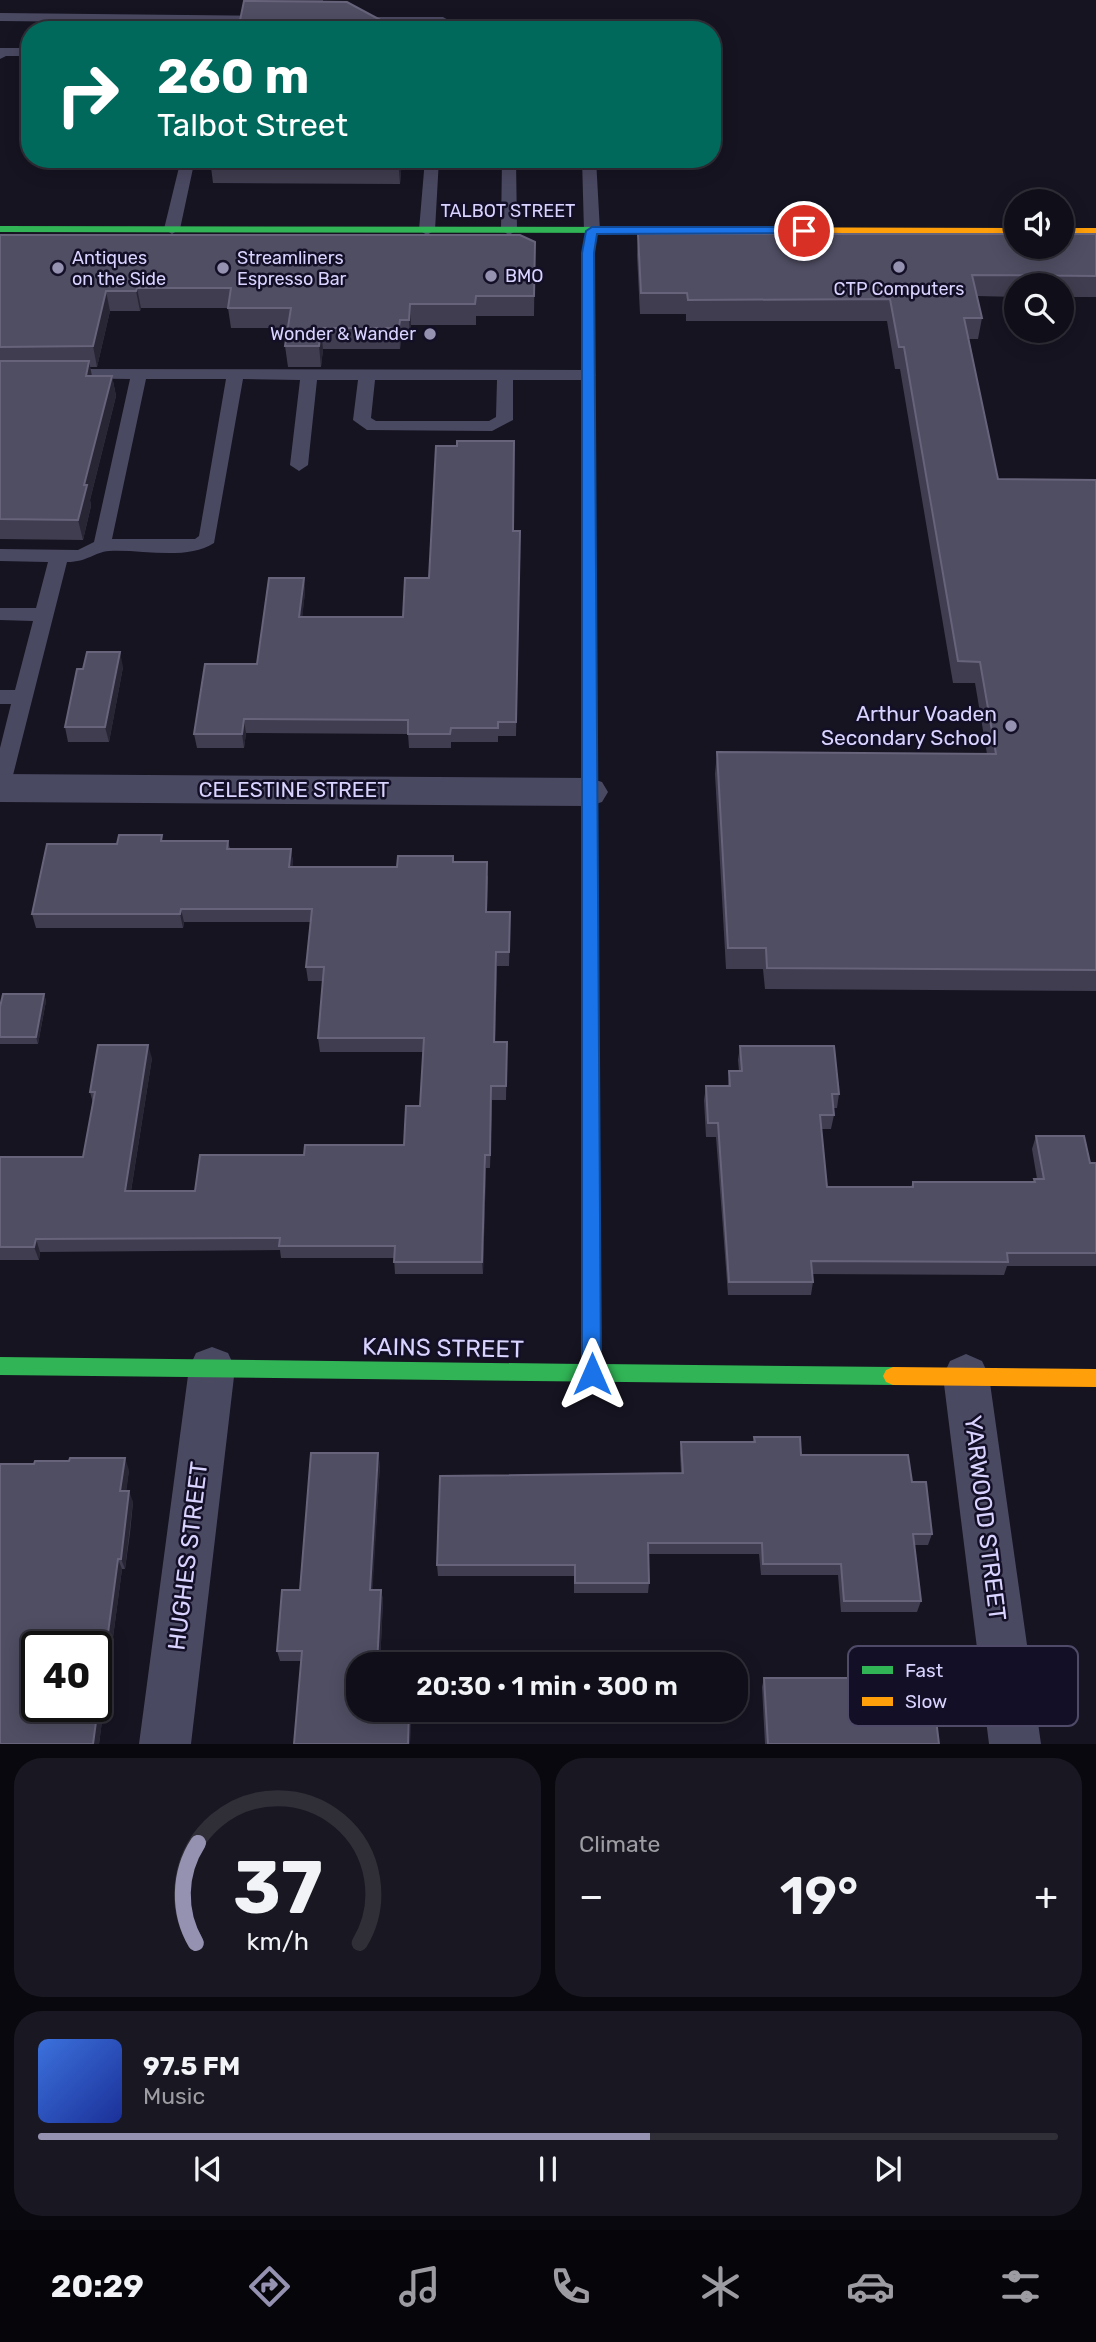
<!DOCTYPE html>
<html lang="en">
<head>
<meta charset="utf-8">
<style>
	:root { --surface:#100f19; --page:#191822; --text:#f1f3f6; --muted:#9c9ca2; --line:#302f38; --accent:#9591b1 }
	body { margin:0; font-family:Rubik,sans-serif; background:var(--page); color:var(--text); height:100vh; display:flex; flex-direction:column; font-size:26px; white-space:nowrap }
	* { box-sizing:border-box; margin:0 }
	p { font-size:23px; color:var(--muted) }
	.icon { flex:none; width:38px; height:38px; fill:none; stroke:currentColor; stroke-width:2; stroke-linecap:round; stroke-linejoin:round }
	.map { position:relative; height:1744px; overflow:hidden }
	.details { display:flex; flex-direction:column; gap:14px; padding:14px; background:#09080e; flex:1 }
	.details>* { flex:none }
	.hud { position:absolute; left:21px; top:21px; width:700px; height:147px; border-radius:28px; box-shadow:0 4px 18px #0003,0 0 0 2px var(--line); background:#00695c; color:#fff; overflow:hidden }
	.tools { position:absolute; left:1004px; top:189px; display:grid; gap:14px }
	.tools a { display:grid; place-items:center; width:70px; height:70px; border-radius:50%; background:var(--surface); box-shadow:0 4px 18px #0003,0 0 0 2px var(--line); font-size:35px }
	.speed { position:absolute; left:21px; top:1631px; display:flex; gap:14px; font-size:35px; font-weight:700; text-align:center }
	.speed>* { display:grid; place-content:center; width:91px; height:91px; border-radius:50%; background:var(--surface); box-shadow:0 4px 18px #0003,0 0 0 2px var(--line); line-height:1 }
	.speed .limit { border:4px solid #111; border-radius:10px; background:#fff; color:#111 }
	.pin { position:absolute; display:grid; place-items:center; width:60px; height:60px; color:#fff; margin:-30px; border:4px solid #fff; border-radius:50%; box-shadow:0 2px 7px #0007 }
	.me { position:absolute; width:77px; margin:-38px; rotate:0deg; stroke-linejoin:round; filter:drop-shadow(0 0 5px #0008) }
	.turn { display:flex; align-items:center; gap:24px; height:147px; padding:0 21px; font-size:32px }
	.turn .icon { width:91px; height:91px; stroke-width:2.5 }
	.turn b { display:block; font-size:49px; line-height:60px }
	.big { font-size:52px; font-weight:600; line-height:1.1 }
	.details .widget { flex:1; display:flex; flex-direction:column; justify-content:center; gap:10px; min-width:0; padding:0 24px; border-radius:28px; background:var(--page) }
	.details .dial { align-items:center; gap:0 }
	.dial svg { height:182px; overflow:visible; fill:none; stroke:var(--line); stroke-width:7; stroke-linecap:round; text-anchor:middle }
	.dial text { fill:var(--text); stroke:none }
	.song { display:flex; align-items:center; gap:21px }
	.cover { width:84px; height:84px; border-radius:10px; background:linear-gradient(135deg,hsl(220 70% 55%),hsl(230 70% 35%)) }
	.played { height:7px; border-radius:4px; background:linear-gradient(90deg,var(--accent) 60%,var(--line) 60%) }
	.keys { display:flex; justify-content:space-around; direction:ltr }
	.heat { display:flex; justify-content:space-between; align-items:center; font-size:38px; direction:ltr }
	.details .tiles { flex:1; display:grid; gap:14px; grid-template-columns:1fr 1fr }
	.widget:last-child { grid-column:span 2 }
	.trip { position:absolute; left:346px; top:1652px; width:402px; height:70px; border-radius:28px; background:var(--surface); box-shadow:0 4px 18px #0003,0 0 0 2px var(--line); font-weight:600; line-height:70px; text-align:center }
	.menu { display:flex; height:112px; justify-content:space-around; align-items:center; background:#06060a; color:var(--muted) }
	.menu .icon { width:49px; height:49px }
	.menu .selected { color:var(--accent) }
	.menu b { font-size:32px; color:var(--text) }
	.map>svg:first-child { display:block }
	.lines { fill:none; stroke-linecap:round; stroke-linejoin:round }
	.lane { fill:#4a4962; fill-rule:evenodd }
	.street { fill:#4a4962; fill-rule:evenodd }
	.fast { fill:#30b455; fill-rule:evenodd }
	.slow { fill:#ff9f0a; fill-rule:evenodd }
	.wall { fill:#403d50 }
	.shaded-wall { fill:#282635 }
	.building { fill:#504e63; stroke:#66637b; stroke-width:2; fill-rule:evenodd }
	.route { fill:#1a73e8; stroke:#114b97; stroke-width:2 }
	.poi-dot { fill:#9591b1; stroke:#130f26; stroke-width:2.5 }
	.labels { text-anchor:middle; stroke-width:5; stroke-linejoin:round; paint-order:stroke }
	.far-street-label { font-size:18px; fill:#d9d4ff; stroke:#130f26 }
	.far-poi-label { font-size:18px; fill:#d9d4ff; stroke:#130f26; text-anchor:start }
	.poi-label { font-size:21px; fill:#d9d4ff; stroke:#130f26; text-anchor:end }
	.street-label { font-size:21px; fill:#d9d4ff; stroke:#130f26 }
	.near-street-label { font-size:24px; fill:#d9d4ff; stroke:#130f26 }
	.key { fill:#130f26; stroke:#4e4a67; stroke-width:2 }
	.key-label { font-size:19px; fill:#d9d4ff }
</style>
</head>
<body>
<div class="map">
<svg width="1096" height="1744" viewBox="0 0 1096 1744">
	<rect width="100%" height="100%" fill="#161421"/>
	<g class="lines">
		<path class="lane" d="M 0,13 L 268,16 L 275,20 L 268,24 L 0,21 Z
			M 356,17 L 443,17 L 450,21 L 450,30 L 436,30 L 436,25 L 351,24 L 351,18 Z
			M 0,48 L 30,48 L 30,56 L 6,56 L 0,59 Z
			M 181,159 L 195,159 L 180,229 L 172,234 L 164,229 Z
			M 425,159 L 439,159 L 435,230 L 427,235 L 419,230 Z
			M 502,159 L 516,159 L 517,230 L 509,235 L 501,230 Z
			M 582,159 L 596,159 L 600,231 L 592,236 L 584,231 Z
			M 65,369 L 588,370 L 596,375 L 588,380 L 513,380 L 513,420 L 492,431 L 367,430 L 353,420 L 358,380 L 317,380 L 308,465 L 299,471 L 290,465 L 300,380 L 243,379 L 214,543 C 186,561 142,549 109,551 C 94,552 88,562 67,562 L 10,787 L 7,792 L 0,794 L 0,748 L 11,704 L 0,704 L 0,690 L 15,690 L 33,621 L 0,620 L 0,608 L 36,608 L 48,562 L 0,561 L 0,549 L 78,550 L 94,542 L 130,379 L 59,378 L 57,374 ZM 146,379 L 226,379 L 199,536 L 195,539 L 112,539 ZM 375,380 L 497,380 L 496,417 L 489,421 L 376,421 L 371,418 Z"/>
		<path class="street" d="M 0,774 L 589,778 L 602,782 L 608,792 L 602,802 L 589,806 L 0,802 Z
			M 212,1347 L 228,1353 L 235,1368 L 191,1744 L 139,1744 L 189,1368 L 196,1353 Z
			M 966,1354 L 982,1361 L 989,1376 L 1041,1744 L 989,1744 L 943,1376 L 950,1361 Z"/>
		<path class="fast" d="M 0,226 L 672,227 L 678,230 L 672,233 L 0,232 Z
			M 589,573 L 596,578 L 601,1364 L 893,1367 L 900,1370 L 903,1376 L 900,1382 L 893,1385 L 0,1375 L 0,1357 L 582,1364 L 582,578 Z"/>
		<path class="slow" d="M 672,227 L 1017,228 L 1017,234 L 668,232 L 668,228 Z
			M 592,228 L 598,231 L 594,253 L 596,578 L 589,583 L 582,578 L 582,253 L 586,231 Z
			M 1062,228 L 1096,228 L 1096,234 L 1062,234 Z
			M 893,1367 L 1096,1369 L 1096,1387 L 893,1385 L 886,1382 L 883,1376 L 886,1370 Z"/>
	</g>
	<path class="wall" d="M 249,0 L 323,0 L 323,2 L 249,1 Z
		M 210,159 L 402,159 L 400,184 L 213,183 Z
		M 638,234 L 1096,234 L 1096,297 L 1062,297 L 1062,285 L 1017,285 L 1017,297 L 977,296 L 982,318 L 978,339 L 969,339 L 998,479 L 1096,480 L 1096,991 L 765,989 L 763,969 L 726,969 L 715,774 L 717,752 L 987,754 L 975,683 L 953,683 L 900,369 L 895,369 L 887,321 L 686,321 L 686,314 L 640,314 L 637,255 Z
		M 0,235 L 535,242 L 534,316 L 476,316 L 476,325 L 411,325 L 410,340 L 401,340 L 400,349 L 323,349 L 321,367 L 288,367 L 285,346 L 288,328 L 231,328 L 228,308 L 141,308 L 140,311 L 110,311 L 97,367 L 90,367 L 92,376 L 112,376 L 116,396 L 90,500 L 91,506 L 83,540 L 0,539 Z
		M 457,446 L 513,531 L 520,545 L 516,736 L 498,736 L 498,742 L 451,742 L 451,748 L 409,748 L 408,734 L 246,733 L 244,748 L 197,748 L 194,734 L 257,664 L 304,578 L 305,592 L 302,617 L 403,617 L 429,578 Z
		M 123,667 L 109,742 L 68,742 L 65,727 Z
		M 163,841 L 228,841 L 230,849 L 291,849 L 293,863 L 292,867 L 397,867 L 453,856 L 454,862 L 488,876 L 487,912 L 510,926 L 509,966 L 497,966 L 495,1042 L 507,1042 L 506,1100 L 492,1100 L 490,1168 L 486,1168 L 483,1274 L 395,1274 L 394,1258 L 281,1258 L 280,1250 L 40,1252 L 39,1260 L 0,1260 L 0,1157 L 83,1157 L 93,1103 L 90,1092 L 152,1058 L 131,1191 L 195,1191 L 304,1155 L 404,1145 L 420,1106 L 423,1052 L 320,1052 L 318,1038 L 323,981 L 308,981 L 306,967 L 310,922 L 184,922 L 183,928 L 36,928 L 32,914 L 117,844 Z
		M 44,994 L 46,1001 L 38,1044 L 0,1044 L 0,1007 Z
		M 740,1046 L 839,1094 L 837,1108 L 833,1108 L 834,1115 L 831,1129 L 821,1129 L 827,1187 L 911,1187 L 913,1182 L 1033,1182 L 1034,1179 L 1037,1179 L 1032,1149 L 1036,1136 L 1090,1163 L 1096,1163 L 1096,1266 L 1007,1266 L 1004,1275 L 812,1274 L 813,1282 L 811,1295 L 728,1295 L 716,1137 L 706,1137 L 704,1100 L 706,1086 L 728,1086 L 729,1071 L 739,1071 L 738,1060 Z
		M 754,1437 L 801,1455 L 912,1482 L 932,1534 L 928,1545 L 914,1545 L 921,1601 L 917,1612 L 841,1612 L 838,1575 L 761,1575 L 759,1554 L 648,1554 L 649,1583 L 648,1593 L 574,1593 L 574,1576 L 438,1576 L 437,1565 L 681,1473 L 680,1453 L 681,1442 L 753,1442 Z
		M 380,1464 L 372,1590 L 381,1590 L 383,1600 L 380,1664 L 359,1664 L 359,1710 L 411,1710 L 410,1744 L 294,1744 L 301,1661 L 280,1661 L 277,1651 L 300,1590 Z
		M 129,1470 L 126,1491 L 133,1502 L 130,1533 L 125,1569 L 122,1569 L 99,1744 L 0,1744 Z
		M 764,1678 L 939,1744 L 765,1744 L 762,1687 Z"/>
	<path class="shaded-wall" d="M 398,159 L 402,159 L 400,184 Z
		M 137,288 L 141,308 L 140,311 L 136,291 Z
		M 106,291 L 110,311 L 97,367 L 93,346 Z
		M 410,304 L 411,325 L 410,340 L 409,320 Z
		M 400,320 L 401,340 L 400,349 L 399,328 Z
		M 321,328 L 323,349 L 321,367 L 319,346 Z
		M 89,361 L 93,382 L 86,376 Z
		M 112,376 L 116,396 L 90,500 L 91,506 L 83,540 L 78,520 L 84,485 Z
		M 304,578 L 305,592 L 301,631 L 299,617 Z
		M 120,652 L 123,667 L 109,742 L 105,727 Z
		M 244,719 L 246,733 L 244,748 L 242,734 Z
		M 291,849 L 293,863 L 291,881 L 289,867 Z
		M 181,909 L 184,922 L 183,928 L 180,914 Z
		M 496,952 L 497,966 L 495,1055 L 494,1042 Z
		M 44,994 L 46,1001 L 38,1044 L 36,1037 Z
		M 148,1045 L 152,1058 L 129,1203 L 125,1191 Z
		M 491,1086 L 492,1100 L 490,1168 L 490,1155 Z
		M 485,1155 L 486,1168 L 483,1274 L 482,1262 Z
		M 36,1239 L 40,1252 L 39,1260 L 34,1247 Z
		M 378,1453 L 380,1464 L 372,1600 L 370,1590 Z
		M 125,1458 L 129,1470 L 125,1502 L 120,1491 Z
		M 129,1491 L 133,1502 L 125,1569 L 121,1559 Z
		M 118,1559 L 122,1569 L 99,1744 L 93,1744 Z
		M 381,1590 L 383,1600 L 380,1664 L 377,1664 Z
		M 409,1710 L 411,1710 L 410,1744 L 408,1744 Z"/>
	<path class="building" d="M 244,1 L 347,2 L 399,30 L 238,30 Z
		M 489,25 L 598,26 L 599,30 L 489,30 Z
		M 638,234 L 1017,234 L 1017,247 L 1062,247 L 1062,234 L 1096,234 L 1096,276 L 972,275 L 982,318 L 964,318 L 998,479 L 1096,480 L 1096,970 L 767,968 L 766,948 L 728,948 L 717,752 L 996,754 L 980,662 L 958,661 L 904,347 L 899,347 L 890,299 L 688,300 L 687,293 L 641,293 Z
		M 0,235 L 520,235 L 535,242 L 534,296 L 476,296 L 475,304 L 410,304 L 409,320 L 400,320 L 399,328 L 321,328 L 319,346 L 285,346 L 291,308 L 228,308 L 231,288 L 137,288 L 136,291 L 106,291 L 93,346 L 0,347 Z
		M 0,361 L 89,361 L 86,376 L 112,376 L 84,485 L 87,485 L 78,520 L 0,519 Z
		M 457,441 L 514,441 L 513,531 L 520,531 L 516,722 L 498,722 L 498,728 L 451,728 L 450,734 L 408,734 L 408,720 L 244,719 L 242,734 L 194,734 L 205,664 L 257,664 L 269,578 L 304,578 L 299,617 L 403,617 L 405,578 L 429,578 L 436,446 L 457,446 Z
		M 87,652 L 120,652 L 105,727 L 65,727 L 77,669 L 83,669 Z
		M 119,835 L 162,835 L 161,841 L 228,841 L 227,849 L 291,849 L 289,867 L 397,867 L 398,856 L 453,856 L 453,862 L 487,862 L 486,912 L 510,912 L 509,952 L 496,952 L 494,1042 L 507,1042 L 506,1086 L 491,1086 L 490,1155 L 485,1155 L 482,1262 L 394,1262 L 395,1246 L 279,1246 L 280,1238 L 36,1239 L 34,1247 L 0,1247 L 0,1157 L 83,1157 L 95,1092 L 90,1092 L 98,1045 L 148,1045 L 125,1191 L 195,1191 L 200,1155 L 304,1155 L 305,1145 L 404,1145 L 406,1106 L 420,1106 L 424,1038 L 318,1038 L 324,967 L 306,967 L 312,909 L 181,909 L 180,914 L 32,914 L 47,844 L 117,844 Z
		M 3,994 L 44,994 L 36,1037 L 0,1037 L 0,1007 Z
		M 740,1046 L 834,1046 L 839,1094 L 832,1094 L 834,1115 L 820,1115 L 827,1187 L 913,1187 L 913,1182 L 1035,1182 L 1034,1179 L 1044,1179 L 1036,1136 L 1084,1136 L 1090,1163 L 1096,1163 L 1096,1253 L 1007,1253 L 1008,1262 L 811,1261 L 813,1282 L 729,1282 L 718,1123 L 708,1123 L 706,1086 L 730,1086 L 729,1071 L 742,1071 Z
		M 754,1437 L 800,1437 L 801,1455 L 908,1455 L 912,1482 L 926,1482 L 932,1534 L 913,1534 L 921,1601 L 844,1601 L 841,1564 L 763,1564 L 762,1543 L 648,1543 L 649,1583 L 575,1583 L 575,1565 L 437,1565 L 440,1476 L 683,1473 L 681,1442 L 755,1442 Z
		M 311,1453 L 378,1453 L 370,1590 L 381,1590 L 377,1664 L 359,1664 L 359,1710 L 409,1710 L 408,1744 L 294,1744 L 302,1651 L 277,1651 L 282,1590 L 300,1590 Z
		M 70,1458 L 125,1458 L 120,1491 L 129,1491 L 121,1559 L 118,1559 L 93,1744 L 0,1744 L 0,1464 L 34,1464 L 35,1461 L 69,1461 ZM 37,1647 L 96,1647 L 96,1706 L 37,1706 Z
		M 764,1678 L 931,1678 L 939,1744 L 768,1744 Z"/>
	<path class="route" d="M 804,227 L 808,228 L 808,233 L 597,234 L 594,253 L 601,1374 L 598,1380 L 592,1382 L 585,1380 L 582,1374 L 582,253 L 586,231 L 592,227 Z"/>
	<g class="poi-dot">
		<circle cx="899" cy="267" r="7"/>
		<circle cx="58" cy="268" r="7"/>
		<circle cx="223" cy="268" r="7"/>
		<circle cx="491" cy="276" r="7"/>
		<circle cx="430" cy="334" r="7"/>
		<circle cx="1011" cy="726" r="7"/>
	</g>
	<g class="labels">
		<g class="far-street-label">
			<text x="508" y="217">TALBOT STREET</text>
		</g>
		<g class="far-poi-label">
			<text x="72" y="264">Antiques<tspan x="72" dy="21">on the Side</tspan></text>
			<text x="237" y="264">Streamliners<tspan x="237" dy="21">Espresso Bar</tspan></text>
			<text x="505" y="282">BMO</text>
			<text x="899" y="295" text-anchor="middle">CTP Computers</text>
			<text x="416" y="340" text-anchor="end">Wonder &amp; Wander</text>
		</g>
		<g class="poi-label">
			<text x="997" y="721">Arthur Voaden<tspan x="997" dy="24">Secondary School</tspan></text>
		</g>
		<g class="street-label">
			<text x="294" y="797">CELESTINE STREET</text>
		</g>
		<g class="near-street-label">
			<text transform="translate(443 1348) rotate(1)" y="8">KAINS STREET</text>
			<text transform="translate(985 1518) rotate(83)" y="8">YARWOOD STREET</text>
			<text transform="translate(188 1556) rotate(-83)" y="8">HUGHES STREET</text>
		</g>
	</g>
	<rect x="848" y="1646" width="230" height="80" rx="10" class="key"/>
	<rect x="862" y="1666" width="31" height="8" fill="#30b455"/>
	<rect x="862" y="1697" width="31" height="9" fill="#ff9f0a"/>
	<g class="key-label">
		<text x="905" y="1677">Fast</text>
		<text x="905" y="1708">Slow</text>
	</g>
</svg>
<div class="tools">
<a><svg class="icon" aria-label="sound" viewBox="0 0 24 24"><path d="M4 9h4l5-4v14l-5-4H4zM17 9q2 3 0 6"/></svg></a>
<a><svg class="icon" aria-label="search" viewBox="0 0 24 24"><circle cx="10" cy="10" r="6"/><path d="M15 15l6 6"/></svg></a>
</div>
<div class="speed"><div class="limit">40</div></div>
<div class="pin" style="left:804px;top:231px;background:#d93025"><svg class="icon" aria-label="arrive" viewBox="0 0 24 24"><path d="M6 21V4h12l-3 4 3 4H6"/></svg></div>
<svg class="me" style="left:592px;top:1374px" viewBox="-20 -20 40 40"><path d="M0-17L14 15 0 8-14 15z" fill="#1a73e8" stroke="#fff" stroke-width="4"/></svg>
<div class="trip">20:30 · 1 min · 300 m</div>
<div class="hud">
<div class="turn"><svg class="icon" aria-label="right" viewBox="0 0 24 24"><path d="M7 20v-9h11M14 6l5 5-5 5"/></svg><div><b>260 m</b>Talbot Street</div></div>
</div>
</div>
<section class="details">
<div class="tiles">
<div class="widget dial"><svg viewBox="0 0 100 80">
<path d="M14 69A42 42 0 1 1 86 69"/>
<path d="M14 69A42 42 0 0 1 15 25" stroke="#9591b1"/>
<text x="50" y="56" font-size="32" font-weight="700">37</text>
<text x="50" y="72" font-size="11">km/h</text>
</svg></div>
<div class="widget"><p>Climate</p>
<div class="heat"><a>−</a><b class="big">19°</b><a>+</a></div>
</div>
<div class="widget">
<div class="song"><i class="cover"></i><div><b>97.5 FM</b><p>Music</p></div></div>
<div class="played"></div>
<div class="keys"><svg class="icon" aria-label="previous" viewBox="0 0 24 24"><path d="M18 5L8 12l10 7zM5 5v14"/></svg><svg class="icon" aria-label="pause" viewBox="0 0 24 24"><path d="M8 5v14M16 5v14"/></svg><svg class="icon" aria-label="next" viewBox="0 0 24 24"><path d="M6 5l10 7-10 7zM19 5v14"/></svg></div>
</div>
</div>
</section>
<nav class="menu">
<b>20:29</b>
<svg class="icon selected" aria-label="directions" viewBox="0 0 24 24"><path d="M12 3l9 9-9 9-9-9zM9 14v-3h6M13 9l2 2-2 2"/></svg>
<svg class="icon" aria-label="music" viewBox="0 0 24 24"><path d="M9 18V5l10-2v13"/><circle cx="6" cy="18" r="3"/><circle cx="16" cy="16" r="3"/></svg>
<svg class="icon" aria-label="phone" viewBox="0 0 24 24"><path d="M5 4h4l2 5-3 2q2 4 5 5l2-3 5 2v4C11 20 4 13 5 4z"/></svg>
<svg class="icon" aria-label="climate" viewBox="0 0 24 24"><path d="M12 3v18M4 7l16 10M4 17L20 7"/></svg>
<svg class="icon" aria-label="car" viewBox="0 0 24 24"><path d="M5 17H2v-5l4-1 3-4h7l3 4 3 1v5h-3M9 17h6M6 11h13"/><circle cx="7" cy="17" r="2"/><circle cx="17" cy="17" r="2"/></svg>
<svg class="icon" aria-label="filters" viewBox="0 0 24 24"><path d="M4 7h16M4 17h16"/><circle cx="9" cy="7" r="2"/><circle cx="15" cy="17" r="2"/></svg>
</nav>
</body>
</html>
